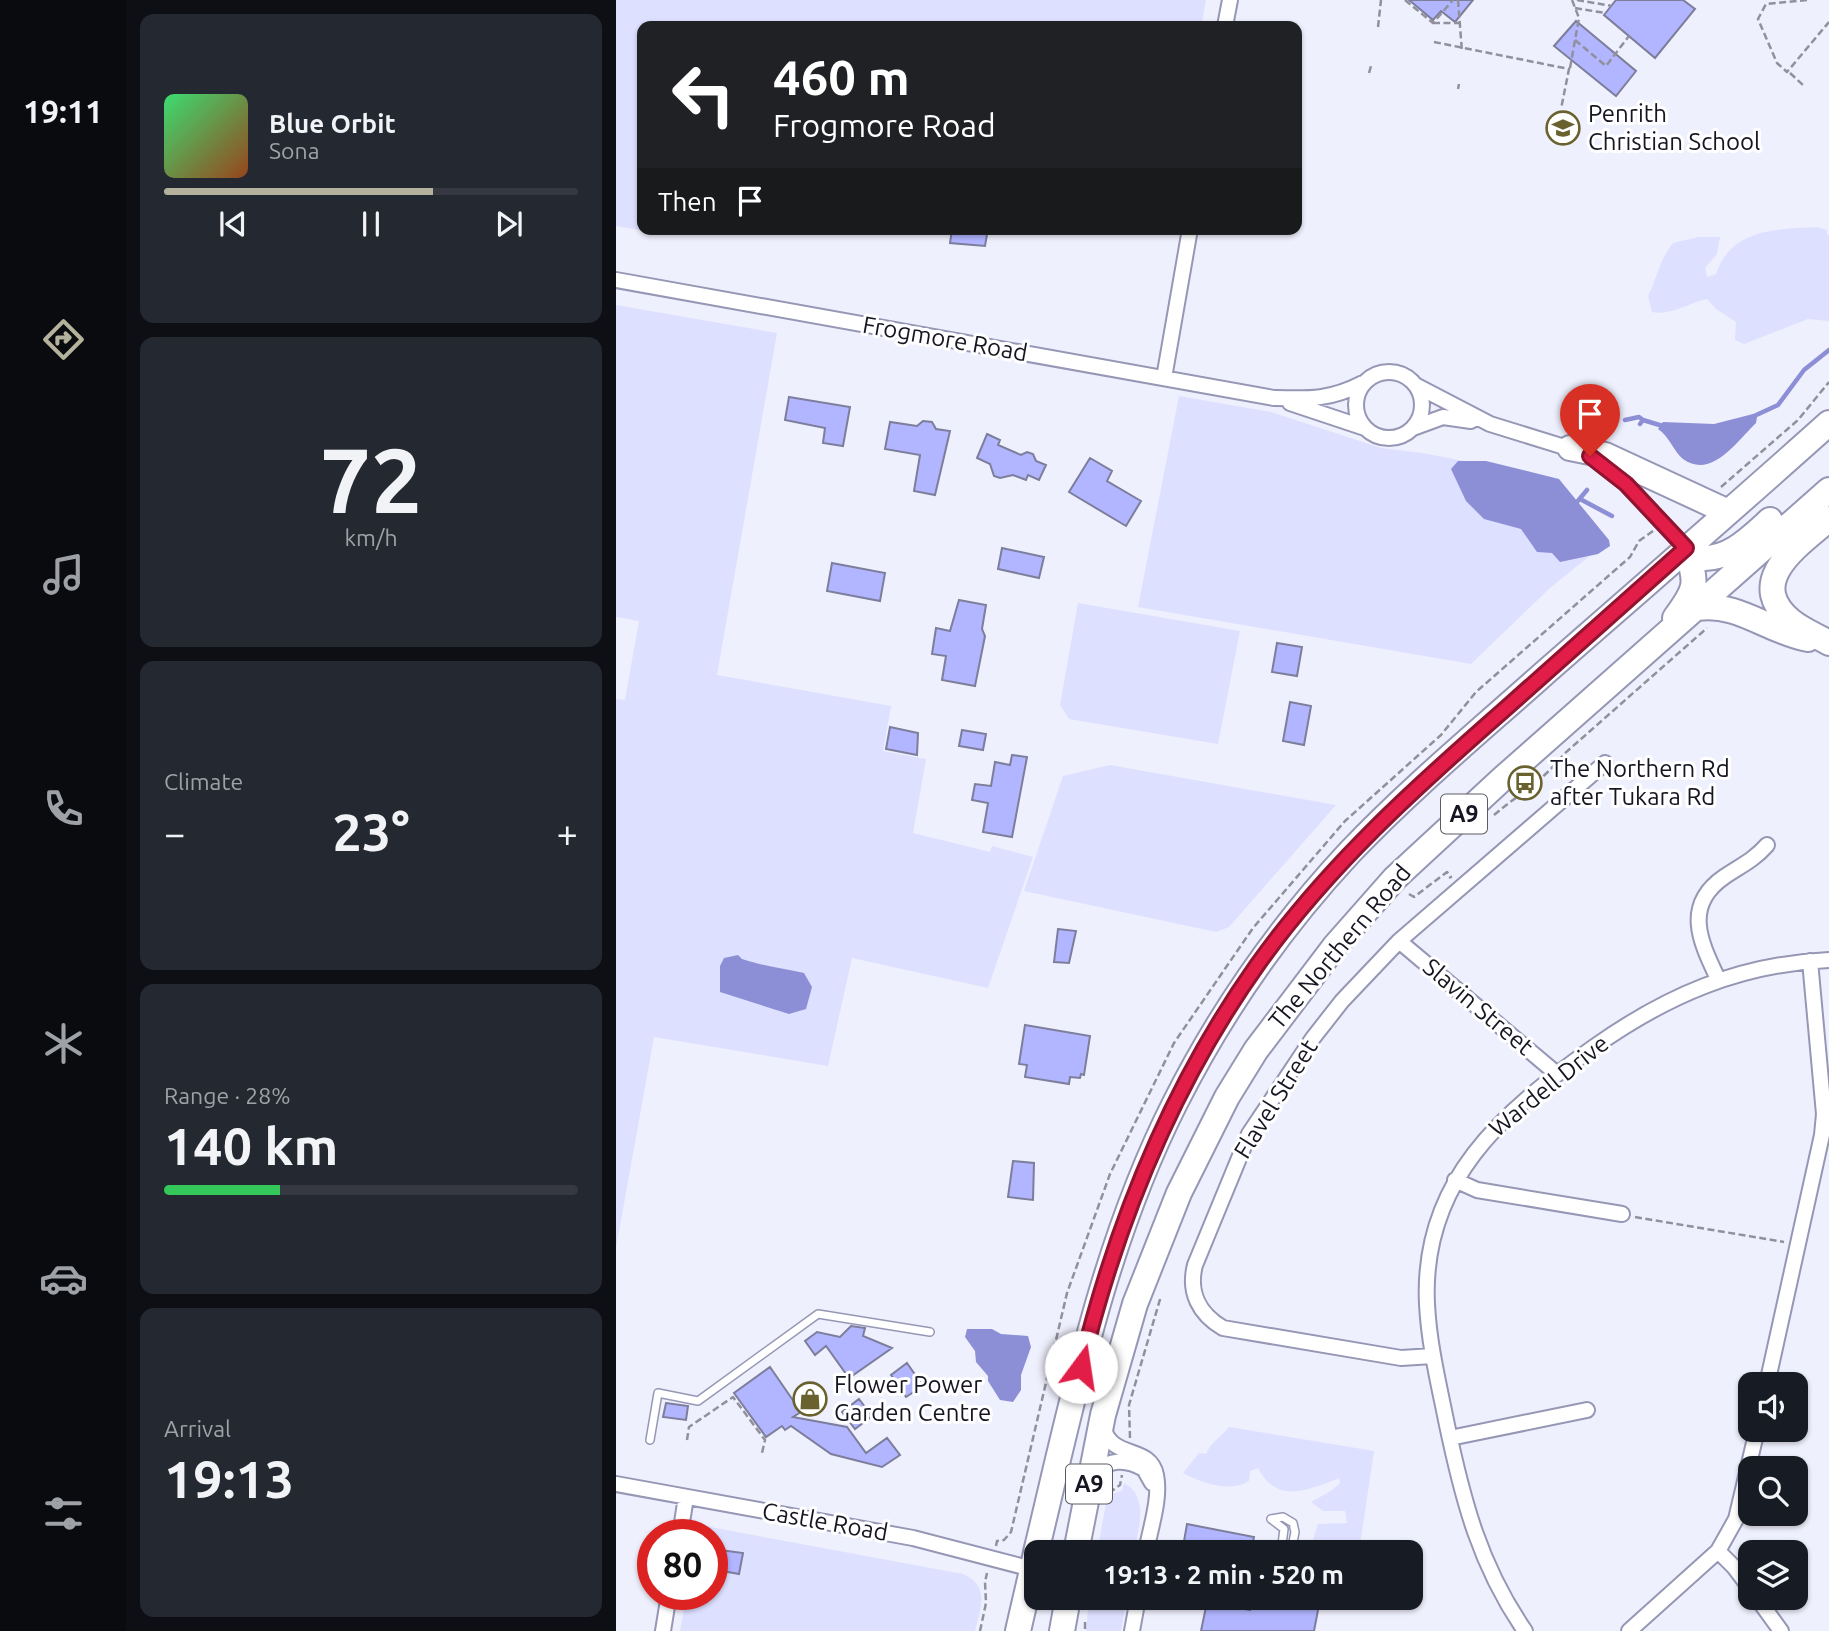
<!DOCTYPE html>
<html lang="en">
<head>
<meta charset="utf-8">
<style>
	:root { --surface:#171b24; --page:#242831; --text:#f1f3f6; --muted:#9ea1a6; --line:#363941; --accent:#b4b29c }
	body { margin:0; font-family:Ubuntu,sans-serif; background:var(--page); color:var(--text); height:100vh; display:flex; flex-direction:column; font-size:26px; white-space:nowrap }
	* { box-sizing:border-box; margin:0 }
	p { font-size:23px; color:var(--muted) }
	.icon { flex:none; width:38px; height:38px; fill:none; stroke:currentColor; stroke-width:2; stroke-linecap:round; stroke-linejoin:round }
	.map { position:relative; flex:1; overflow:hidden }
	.sheet { display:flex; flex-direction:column; gap:14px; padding:14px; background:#0d0f14; width:490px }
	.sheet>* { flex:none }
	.guide { position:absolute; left:21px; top:21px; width:665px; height:214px; border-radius:14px; box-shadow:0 2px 5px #0004; background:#202124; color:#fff; overflow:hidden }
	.tools { position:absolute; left:1122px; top:1372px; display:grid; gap:14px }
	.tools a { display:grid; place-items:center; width:70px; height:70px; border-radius:14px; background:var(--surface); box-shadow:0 2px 5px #0004; font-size:35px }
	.speed { position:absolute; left:21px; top:1519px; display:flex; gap:14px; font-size:35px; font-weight:700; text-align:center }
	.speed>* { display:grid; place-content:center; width:91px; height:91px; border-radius:50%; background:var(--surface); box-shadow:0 2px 5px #0004; line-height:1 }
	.speed .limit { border:10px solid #d22; background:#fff; color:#111 }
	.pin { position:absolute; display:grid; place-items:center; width:60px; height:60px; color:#fff; margin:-72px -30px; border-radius:50% 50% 50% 0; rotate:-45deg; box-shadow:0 0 7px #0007 }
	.pin .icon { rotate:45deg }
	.me { position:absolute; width:77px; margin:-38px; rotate:14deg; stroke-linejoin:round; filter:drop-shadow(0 0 5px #0008) }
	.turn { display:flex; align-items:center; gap:24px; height:147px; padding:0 21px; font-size:32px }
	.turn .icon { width:91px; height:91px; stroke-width:2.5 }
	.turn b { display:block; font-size:49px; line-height:60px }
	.then { display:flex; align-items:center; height:66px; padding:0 21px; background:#0003; gap:14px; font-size:26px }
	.big { font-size:52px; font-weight:700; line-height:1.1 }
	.sheet .card { flex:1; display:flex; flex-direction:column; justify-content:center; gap:10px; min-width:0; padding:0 24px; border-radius:14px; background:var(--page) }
	.sheet .dial { align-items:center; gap:0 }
	.dial b { font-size:91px; line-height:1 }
	.song { display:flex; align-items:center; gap:21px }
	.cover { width:84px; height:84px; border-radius:10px; background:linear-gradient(135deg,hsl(140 70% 55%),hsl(20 70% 35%)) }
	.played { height:7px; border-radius:4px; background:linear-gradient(90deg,var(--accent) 65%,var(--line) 65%) }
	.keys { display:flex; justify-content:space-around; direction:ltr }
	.heat { display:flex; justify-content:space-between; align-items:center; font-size:38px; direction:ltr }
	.charge { height:10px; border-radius:5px; background:linear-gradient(90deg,#34c759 28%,var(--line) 0) }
	.trip { position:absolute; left:408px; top:1540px; width:399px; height:70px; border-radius:14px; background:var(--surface); box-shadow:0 2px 5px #0004; font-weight:700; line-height:70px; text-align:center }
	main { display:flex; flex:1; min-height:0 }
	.dock { display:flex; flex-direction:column; width:126px; justify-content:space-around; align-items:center; background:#090b0e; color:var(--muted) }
	.dock .icon { width:49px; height:49px }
	.dock .on { color:var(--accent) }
	.dock b { font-size:32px; color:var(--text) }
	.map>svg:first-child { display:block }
	.green { fill:#dde0ff }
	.water { fill:#8d8fd6 }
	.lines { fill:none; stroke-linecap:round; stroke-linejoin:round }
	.stream { stroke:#8d8fd6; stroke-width:4.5 }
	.building { fill:#b2b5ff; stroke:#7c7e9b; stroke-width:2 }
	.service-casing { stroke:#9597b5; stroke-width:10 }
	.minor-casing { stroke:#9597b5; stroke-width:18 }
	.trunk-casing { stroke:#9597b5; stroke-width:28 }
	.path { stroke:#90919d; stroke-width:2.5; stroke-dasharray:7 3.5; stroke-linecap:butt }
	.service { stroke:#fff; stroke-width:7 }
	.minor { stroke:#fff; stroke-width:14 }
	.trunk { stroke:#fff; stroke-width:24 }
	.route-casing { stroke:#92132f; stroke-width:18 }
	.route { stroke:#e11d48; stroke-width:12 }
	.labels { text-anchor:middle; stroke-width:6; stroke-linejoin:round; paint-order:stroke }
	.shield { fill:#fff; stroke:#5c5c64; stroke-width:2 }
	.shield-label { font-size:23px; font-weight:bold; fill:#161622 }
	.poi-label { font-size:24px; fill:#161622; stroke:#fff; text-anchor:start }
	.street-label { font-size:24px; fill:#161622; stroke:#fff }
</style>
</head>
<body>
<main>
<nav class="dock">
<b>19:11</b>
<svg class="icon on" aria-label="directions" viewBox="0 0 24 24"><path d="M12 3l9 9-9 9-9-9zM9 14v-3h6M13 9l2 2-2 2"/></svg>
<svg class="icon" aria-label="music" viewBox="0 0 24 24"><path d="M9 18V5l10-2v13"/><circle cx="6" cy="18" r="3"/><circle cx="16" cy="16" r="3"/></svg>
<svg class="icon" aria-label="phone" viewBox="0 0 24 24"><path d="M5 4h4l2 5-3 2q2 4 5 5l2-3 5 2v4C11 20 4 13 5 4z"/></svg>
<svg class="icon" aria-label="climate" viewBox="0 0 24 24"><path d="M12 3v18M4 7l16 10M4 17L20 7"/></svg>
<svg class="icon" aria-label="car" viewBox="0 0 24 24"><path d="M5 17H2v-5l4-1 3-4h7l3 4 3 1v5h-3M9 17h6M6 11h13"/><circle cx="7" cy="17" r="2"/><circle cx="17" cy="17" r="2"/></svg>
<svg class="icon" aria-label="filters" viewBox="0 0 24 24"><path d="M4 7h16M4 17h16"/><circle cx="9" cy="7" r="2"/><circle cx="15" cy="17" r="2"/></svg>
</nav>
<section class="sheet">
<div class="card">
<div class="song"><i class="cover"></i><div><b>Blue Orbit</b><p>Sona</p></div></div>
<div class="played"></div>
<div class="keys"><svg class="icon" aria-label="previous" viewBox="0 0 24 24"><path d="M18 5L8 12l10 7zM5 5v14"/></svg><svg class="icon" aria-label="pause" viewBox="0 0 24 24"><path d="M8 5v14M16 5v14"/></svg><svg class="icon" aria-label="next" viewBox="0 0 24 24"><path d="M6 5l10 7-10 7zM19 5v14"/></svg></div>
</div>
<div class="card dial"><b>72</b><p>km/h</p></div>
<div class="card"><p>Climate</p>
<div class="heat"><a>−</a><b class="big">23°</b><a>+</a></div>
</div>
<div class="card"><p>Range · 28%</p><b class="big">140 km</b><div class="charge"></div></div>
<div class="card"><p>Arrival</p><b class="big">19:13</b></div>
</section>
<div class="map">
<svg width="1213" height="1631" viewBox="0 0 1213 1631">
	<rect width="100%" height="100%" fill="#eff0fd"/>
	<path class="green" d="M 0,0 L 590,0 L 585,26 L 26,26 L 26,229 L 66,229 L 41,233 L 0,226 Z
		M 1201,227 L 1211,230 L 1211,235 L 1213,235 L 1213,321 L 1192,319 L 1128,344 L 1119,340 L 1120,322 L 1100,309 L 1091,299 C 1072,303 1055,316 1036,312 L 1032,296 C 1041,278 1044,259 1057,243 L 1083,237 L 1104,237 L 1101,254 L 1089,268 L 1091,277 L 1100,274 C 1115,229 1160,229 1201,227 Z
		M 0,305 L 161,333 L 101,675 L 275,706 L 267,751 L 310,759 L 297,833 L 374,852 L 376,846 L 417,857 L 372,988 L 236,958 L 212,1066 L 38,1037 L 0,1248 L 0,699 L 9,700 L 23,621 L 0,617 Z
		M 563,396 L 655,412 L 765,448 L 806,453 L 938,478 L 992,541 L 934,588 L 855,664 L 522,607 Z
		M 462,603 L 624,631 L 602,744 L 453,719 L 444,705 Z
		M 494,765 L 720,805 L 613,927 L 600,932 L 408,891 L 447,776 Z
		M 613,1427 L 758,1451 L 743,1552 L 726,1552 L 695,1546 L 702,1524 L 731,1523 L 729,1511 L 707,1511 L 695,1502 L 715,1491 L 724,1483 L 723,1478 C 692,1490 661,1505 642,1468 L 634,1471 L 633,1481 C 614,1493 586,1483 567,1473 L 583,1453 L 590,1454 C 596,1441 604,1438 613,1427 Z
		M 508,1483 C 534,1497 522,1529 518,1552 L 481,1552 L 490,1504 L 495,1494 L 506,1491 Z
		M 83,1525 L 347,1574 C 374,1586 365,1607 359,1631 L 64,1631 L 71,1594 L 96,1594 L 96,1535 L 81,1535 Z
		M 473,1598 L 511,1598 L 505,1631 L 470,1631 Z"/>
	<path class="water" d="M 1137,414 L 1141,417 L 1140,423 C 1122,440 1096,480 1067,459 C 1057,451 1054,437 1042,429 L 1047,422 L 1098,424 Z
		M 842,461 L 870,461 L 943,479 L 993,540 L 994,546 L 982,554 L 944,562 L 936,553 L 921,552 L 905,529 L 868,519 L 850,501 L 835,469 Z
		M 122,955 L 126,959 C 147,966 167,968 188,973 L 196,987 L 190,1009 L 173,1014 L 104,992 L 104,966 L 108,958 Z
		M 351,1329 L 376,1329 L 385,1334 L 412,1336 L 415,1347 L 405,1375 L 405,1390 L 397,1402 L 384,1400 L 372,1381 L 372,1376 L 360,1362 L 359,1351 L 349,1337 Z"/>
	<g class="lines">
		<path class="stream" d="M 1136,417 L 1162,405 L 1188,370 L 1213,350
			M 1009,420 L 1023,417 L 1027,420
			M 1024,424 L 1027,420 L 1050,427
			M 964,499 L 996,516
			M 961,502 L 971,490"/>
	</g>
	<path class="building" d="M 793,0 L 857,0 L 839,22 L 825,11 L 817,20 Z
		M 1000,0 L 1067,0 L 1079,9 L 1039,58 L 988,15 Z
		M 960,21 L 1020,71 L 1000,96 L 938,46 Z
		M 336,229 L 372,229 L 369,246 L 334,243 Z
		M 173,397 L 234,407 L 227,446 L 207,443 L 209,428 L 169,420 Z
		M 307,421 L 316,422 L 320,429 L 334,431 L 319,495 L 298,491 L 304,455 L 269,449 L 274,422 L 301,426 Z
		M 371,434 L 384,440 L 382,445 L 405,455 L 411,452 L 417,454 L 420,461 L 430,465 L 423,480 L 412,475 L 410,480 L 397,475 L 384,478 L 378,476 L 374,464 L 361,458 Z
		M 474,458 L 496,471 L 491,481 L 525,501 L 510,526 L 453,492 Z
		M 386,548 L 428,557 L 423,578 L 382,569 Z
		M 216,563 L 269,573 L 264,601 L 211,591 Z
		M 343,600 L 370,605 L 366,629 L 369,636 L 359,686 L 326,680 L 330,656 L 316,654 L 320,628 L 334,631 Z
		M 661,643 L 686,647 L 681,676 L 656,672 Z
		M 674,702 L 695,706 L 688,745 L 667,741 Z
		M 274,727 L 302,733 L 301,755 L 270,749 Z
		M 346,730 L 370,734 L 367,750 L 343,746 Z
		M 396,755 L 411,757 L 396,837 L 367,832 L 372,803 L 356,800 L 359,784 L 375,786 L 379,762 L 394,765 Z
		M 442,929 L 460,931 L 453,963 L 438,962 Z
		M 409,1025 L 474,1036 L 468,1075 L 465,1074 L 464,1078 L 454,1077 L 453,1084 L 409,1077 L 411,1065 L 403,1064 Z
		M 397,1161 L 418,1163 L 417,1200 L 392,1197 Z
		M 235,1326 L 249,1328 L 247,1336 L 276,1348 L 233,1378 L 210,1346 L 199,1355 L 189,1341 L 201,1332 L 224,1337 Z
		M 291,1363 L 307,1386 L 290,1397 L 275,1375 Z
		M 154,1367 L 185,1412 L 177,1417 L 231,1427 L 250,1453 L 271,1438 L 284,1455 L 266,1467 L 215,1454 L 175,1426 L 169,1430 L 166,1426 L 150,1437 L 118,1393 Z
		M 243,1399 L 256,1416 L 239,1429 L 226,1412 Z
		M 50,1403 L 72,1406 L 70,1420 L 47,1417 Z
		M 571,1524 L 638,1537 L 635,1552 L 596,1552 L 567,1547 Z
		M 104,1550 L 127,1553 L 123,1574 L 101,1570 Z
		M 636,1598 L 663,1598 L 703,1605 L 698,1631 L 585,1631 L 591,1602 L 634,1610 Z"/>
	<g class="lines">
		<defs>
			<path id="service" d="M 34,1440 L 42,1393 L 82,1401 L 202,1314 L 314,1332
				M 655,1519 L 667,1517 L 677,1523 L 679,1532 L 675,1552
				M 655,1519 L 668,1529 L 665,1552"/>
			<path id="minor" d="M 609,26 L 614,0
				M 0,280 L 658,398 C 694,399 714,400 747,383
				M740 405a33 33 0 1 1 66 0a33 33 0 1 1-66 0Z
				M 548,378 L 574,229
				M 801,386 L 874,424 L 958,450
				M 674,403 L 749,428
				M 797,428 L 827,417 L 855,421
				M 982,462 L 1010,484 L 1070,548
				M 783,941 L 941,1074
				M 1102,979 C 1085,943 1066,906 1108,877 C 1124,866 1138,860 1151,845
				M 839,1180 L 861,1190 L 1006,1214
				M 817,1356 L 785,1358 L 607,1328 C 583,1314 572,1292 579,1265 L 633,1134 L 697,1038 L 726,1001 L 783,941 L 989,763
				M 1151,1384 L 1206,1135 L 1208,1114 L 1194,961
				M 487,1426 C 495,1461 534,1444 540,1475 C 545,1498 534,1529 530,1552
				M 834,1438 L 971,1410
				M 478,1477 C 490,1457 511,1459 528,1469 L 536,1483
				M 0,1484 L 297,1538 L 416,1569
				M 64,1535 L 70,1497
				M 1102,1551 L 1118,1567 L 1134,1588
				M 1141,1598 L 1165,1631
				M 47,1631 L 53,1594
				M 516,1631 L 522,1598
				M 909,1631 C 864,1566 847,1501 831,1425 C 823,1385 813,1345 811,1304 C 805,1181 887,1112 978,1047 C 1050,996 1123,964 1213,960
				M 1013,1631 L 1102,1551 L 1120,1519 L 1141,1430"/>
			<path id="trunk" d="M 954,448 L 989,455 L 1112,512
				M 1213,519 C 1184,544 1127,581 1175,621 C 1186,630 1201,636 1213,643
				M 1070,548 L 1082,558 C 1112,561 1133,539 1154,520
				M 1082,608 C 1122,602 1153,632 1192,639
				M 1059,618 C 1082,587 1081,584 1070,548
				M 420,1552 C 457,1399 487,1245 559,1103 C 605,1012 664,927 734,852 C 793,790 859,735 923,678 C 1020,593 1117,509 1213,423
				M 460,1552 L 487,1415 L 519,1304 L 563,1193 L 611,1097 L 640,1050 L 719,946 L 779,878 L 885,780 L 1213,490
				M 402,1631 L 420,1553
				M 446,1631 L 452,1598"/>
		</defs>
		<use href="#service" class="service-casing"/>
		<use href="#minor" class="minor-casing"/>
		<use href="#trunk" class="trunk-casing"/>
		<path class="path" d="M 789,0 L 817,23 L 837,0
			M 842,0 L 846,52
			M 961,0 L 996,6
			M 1191,0 L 1150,4 L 1142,19 L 1161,63 L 1171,72 L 1213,22
			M 959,8 L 989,13
			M 817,23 L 844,23
			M 762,27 L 765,0
			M 959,40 L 990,66 L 1013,36
			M 818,42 L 953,69 L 945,109
			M 954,68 L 963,18 L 956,0
			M 753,73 L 755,66
			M 1174,73 L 1188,86
			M 842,89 L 843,84
			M 1105,487 L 1182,420 L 1213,382
			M 878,815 C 905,792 924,784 948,754 L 1091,628
			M 793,894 L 798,897 L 831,872 L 835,877 L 833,878
			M 1019,1217 L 1168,1242
			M 514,1438 L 513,1405 L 545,1296
			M 71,1440 L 73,1427 L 117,1397 L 149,1440 L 146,1453
			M 493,1493 L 504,1485 L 506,1475
			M 380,1546 L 381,1541 L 388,1540 L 395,1532 L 451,1293 L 494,1174 L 558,1043 L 637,928 L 729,821 L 825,735 L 860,692 L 1014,557 L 1023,541 L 1037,531
			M 469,1622 L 469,1631
			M 364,1631 L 370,1603 L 369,1582 L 371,1573"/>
		<use href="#service" class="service"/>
		<use href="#minor" class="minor"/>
		<use href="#trunk" class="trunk"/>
	</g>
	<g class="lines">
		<defs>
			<path id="route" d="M 465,1367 C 500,1223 556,1085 642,964 C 711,867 800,787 888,710 C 949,656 1009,602 1070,548 L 1010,484 L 974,456"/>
		</defs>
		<use href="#route" class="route-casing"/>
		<use href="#route" class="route"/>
	</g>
	<defs>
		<symbol id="school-ring" viewBox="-11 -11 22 22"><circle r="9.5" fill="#fff" stroke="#69622f" stroke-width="1.5"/><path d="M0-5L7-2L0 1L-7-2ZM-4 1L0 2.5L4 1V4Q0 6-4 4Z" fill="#69622f"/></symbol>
		<symbol id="bus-ring" viewBox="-11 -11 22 22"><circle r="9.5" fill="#fff" stroke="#69622f" stroke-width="1.5"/><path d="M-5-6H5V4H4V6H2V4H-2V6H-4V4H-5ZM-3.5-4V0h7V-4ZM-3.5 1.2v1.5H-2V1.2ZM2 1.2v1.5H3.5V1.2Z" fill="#69622f"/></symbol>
		<symbol id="shop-ring" viewBox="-11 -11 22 22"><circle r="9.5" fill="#fff" stroke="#69622f" stroke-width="1.5"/><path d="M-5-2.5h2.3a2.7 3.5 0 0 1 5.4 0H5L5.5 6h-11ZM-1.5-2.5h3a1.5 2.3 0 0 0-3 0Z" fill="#69622f"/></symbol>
	</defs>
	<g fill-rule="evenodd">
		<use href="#school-ring" x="928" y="109" width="38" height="38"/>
		<use href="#bus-ring" x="890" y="764" width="38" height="38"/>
		<use href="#shop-ring" x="175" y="1380" width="38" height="38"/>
	</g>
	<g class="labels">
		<g class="shield">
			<rect x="825" y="794.5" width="46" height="39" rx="5"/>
			<rect x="450" y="1464.5" width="46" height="39" rx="5"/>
		</g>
		<g class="shield-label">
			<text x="848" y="822">A9</text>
			<text x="473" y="1492">A9</text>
		</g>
		<g class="poi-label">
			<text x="972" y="122">Penrith<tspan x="972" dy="28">Christian School</tspan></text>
			<text x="934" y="777">The Northern Rd<tspan x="934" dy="28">after Tukara Rd</tspan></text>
			<text x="218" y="1393">Flower Power<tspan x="218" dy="28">Garden Centre</tspan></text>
		</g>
		<g class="street-label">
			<text transform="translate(329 339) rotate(10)" y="8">Frogmore Road</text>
			<text transform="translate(724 947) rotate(-50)" y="8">The Northern Road</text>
			<text transform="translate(862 1007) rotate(40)" y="8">Slavin Street</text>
			<text transform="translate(933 1086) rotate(-39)" y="8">Wardell Drive</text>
			<text transform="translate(660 1099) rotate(-58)" y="8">Flavel Street</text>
			<text transform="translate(209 1522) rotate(10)" y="8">Castle Road</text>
		</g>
	</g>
</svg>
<div class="tools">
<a><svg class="icon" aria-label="sound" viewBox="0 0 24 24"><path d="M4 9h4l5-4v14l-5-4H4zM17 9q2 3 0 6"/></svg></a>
<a><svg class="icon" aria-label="search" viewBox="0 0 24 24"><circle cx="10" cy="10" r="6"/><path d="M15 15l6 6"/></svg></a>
<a><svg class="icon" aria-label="layers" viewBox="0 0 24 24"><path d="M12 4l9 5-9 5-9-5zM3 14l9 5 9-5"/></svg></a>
</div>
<div class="speed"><div class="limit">80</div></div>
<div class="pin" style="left:974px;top:456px;background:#d93025"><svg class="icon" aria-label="arrive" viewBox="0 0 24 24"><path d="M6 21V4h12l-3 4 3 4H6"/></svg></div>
<svg class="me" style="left:465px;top:1367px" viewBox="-20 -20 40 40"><circle r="19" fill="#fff"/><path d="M0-13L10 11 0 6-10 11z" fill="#e11d48"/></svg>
<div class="trip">19:13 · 2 min · 520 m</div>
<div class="guide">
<div class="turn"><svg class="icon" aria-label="left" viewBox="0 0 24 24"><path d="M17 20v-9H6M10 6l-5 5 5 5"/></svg><div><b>460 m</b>Frogmore Road</div></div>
<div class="then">Then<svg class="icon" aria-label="arrive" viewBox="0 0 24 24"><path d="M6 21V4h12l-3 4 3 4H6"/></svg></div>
</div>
</div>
</main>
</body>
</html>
